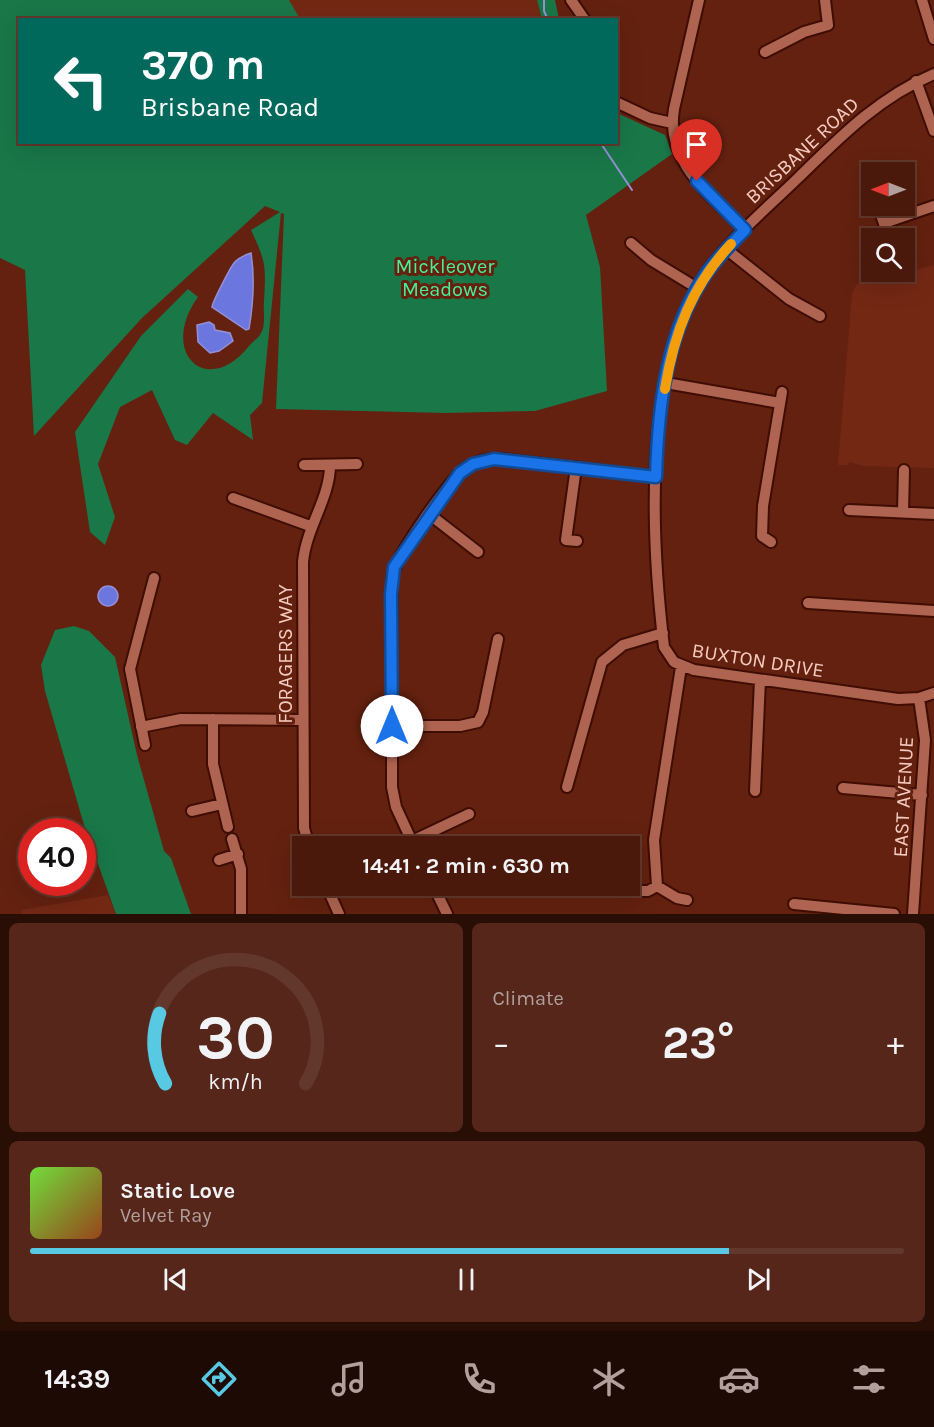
<!DOCTYPE html>
<html lang="en">
<head>
<meta charset="utf-8">
<style>
	:root { --surface:#4b190b; --page:#552619; --text:#f1f3f6; --muted:#b2a09d; --line:#62382c; --accent:#58c9e3 }
	body { margin:0; font-family:Karla,sans-serif; background:var(--page); color:var(--text); height:100vh; display:flex; flex-direction:column; font-size:22px; white-space:nowrap }
	* { box-sizing:border-box; margin:0 }
	p { font-size:20px; color:var(--muted) }
	.icon { flex:none; width:33px; height:33px; fill:none; stroke:currentColor; stroke-width:2; stroke-linecap:round; stroke-linejoin:round }
	.map { position:relative; height:914px; overflow:hidden }
	.details { display:flex; flex-direction:column; gap:9px; padding:9px; background:#290e06; flex:1 }
	.details>* { flex:none }
	.banner { position:absolute; left:18px; top:18px; width:600px; height:126px; border-radius:0px; box-shadow:0 6px 24px #0002,0 0 0 2px var(--line); background:#00695c; color:#fff; overflow:hidden }
	.needle { width:39px; rotate:270deg }
	.controls { position:absolute; left:861px; top:162px; display:grid; gap:12px }
	.controls a { display:grid; place-items:center; width:54px; height:54px; border-radius:0px; background:var(--surface); box-shadow:0 6px 24px #0002,0 0 0 2px var(--line); font-size:30px }
	.speed { position:absolute; left:18px; top:818px; display:flex; gap:12px; font-size:30px; font-weight:700; text-align:center }
	.speed>* { display:grid; place-content:center; width:78px; height:78px; border-radius:50%; background:var(--surface); box-shadow:0 6px 24px #0002,0 0 0 2px var(--line); line-height:1 }
	.speed .limit { border:9px solid #d22; background:#fff; color:#111 }
	.pin { position:absolute; display:grid; place-items:center; width:51px; height:51px; color:#fff; margin:-62px -26px; border-radius:50% 50% 50% 0; rotate:-45deg; box-shadow:0 0 6px #0007 }
	.pin .icon { rotate:45deg }
	.me { position:absolute; width:66px; margin:-33px; rotate:0deg; stroke-linejoin:round; filter:drop-shadow(0 0 4px #0008) }
	.turn { display:flex; align-items:center; gap:21px; height:126px; padding:0 24px; font-size:27px }
	.turn .icon { width:78px; height:78px; stroke-width:2.5 }
	.turn b { display:block; font-size:42px; line-height:51px }
	.big { font-size:45px; font-weight:700; line-height:1.1 }
	.details .widget { flex:1; display:flex; flex-direction:column; justify-content:center; gap:9px; min-width:0; padding:0 21px; border-radius:9px; background:var(--page) }
	.details .dial { align-items:center; gap:0 }
	.dial svg { height:156px; overflow:visible; fill:none; stroke:var(--line); stroke-width:7; stroke-linecap:round; text-anchor:middle }
	.dial text { fill:var(--text); stroke:none }
	.song { display:flex; align-items:center; gap:18px }
	.cover { width:72px; height:72px; border-radius:9px; background:linear-gradient(135deg,hsl(100 70% 55%),hsl(20 70% 35%)) }
	.played { height:6px; border-radius:3px; background:linear-gradient(90deg,var(--accent) 80%,var(--line) 80%) }
	.keys { display:flex; justify-content:space-around; direction:ltr }
	.heat { display:flex; justify-content:space-between; align-items:center; font-size:33px; direction:ltr }
	.details .tiles { flex:1; display:grid; gap:9px; grid-template-columns:1fr 1fr }
	.widget:last-child { grid-column:span 2 }
	.trip { position:absolute; left:292px; top:836px; width:348px; height:60px; border-radius:0px; background:var(--surface); box-shadow:0 6px 24px #0002,0 0 0 2px var(--line); font-weight:700; line-height:60px; text-align:center }
	.dock { display:flex; height:96px; justify-content:space-around; align-items:center; background:#1e0a04; color:var(--muted) }
	.dock .icon { width:42px; height:42px }
	.dock .active { color:var(--accent) }
	.dock b { font-size:27px; color:var(--text) }
	.map>svg:first-child { display:block }
	.built { fill:#732814 }
	.green { fill:#197748 }
	.water { fill:#6b77de; stroke:#9590d5; stroke-width:1.5 }
	.lines { fill:none; stroke-linecap:round; stroke-linejoin:round }
	.stream { stroke:#9590d5; stroke-width:2 }
	.minor-casing { stroke:#3f0d02; stroke-width:14 }
	.minor { stroke:#ae6450; stroke-width:10 }
	.route-casing { stroke:#114b97; stroke-width:15 }
	.route { stroke:#1a73e8; stroke-width:10 }
	.slow { stroke:#f59e0b; stroke-width:10 }
	.labels { text-anchor:middle; stroke-width:6; stroke-linejoin:round; paint-order:stroke }
	.street-label { font-size:20px; fill:#f6ccc0; stroke:#64210f }
	.park-label { font-size:20px; fill:#47ef98; stroke:#64210f }
</style>
</head>
<body>
<div class="map">
<svg width="934" height="914" viewBox="0 0 934 914">
	<rect width="100%" height="100%" fill="#64210f"/>
	<path class="built" d="M 106,0 L 537,0 L 542,19 L 104,20 Z
		M 934,265 L 934,468 L 863,466 L 849,462 L 848,465 L 838,465 L 852,293 L 857,284 Z
		M 108,895 L 116,914 L 21,914 L 21,910 Z"/>
	<path class="green" d="M 0,0 L 289,0 L 300,19 L 20,20 L 20,142 L 616,142 L 617,113 L 665,135 L 672,154 L 586,215 L 600,267 L 607,391 L 535,411 L 447,413 L 276,409 L 284,214 L 281,213 L 262,403 L 250,415 L 253,440 L 213,413 L 187,445 L 175,440 L 152,390 L 120,407 L 98,464 L 115,517 L 105,545 L 90,532 L 75,432 L 141,336 L 188,289 L 198,297 C 158,352 207,399 249,346 C 252,342 259,338 261,333 C 266,326 263,309 264,301 C 266,266 266,262 251,230 L 280,212 L 265,206 L 142,318 L 34,436 L 25,270 L 0,258 Z
		M 537,0 L 555,0 L 559,19 L 542,19 Z
		M 74,626 L 89,631 L 115,657 L 137,755 L 164,851 L 171,858 L 191,914 L 116,914 L 84,825 L 45,691 L 41,665 L 55,630 Z"/>
	<path class="water" d="M 251,253 C 255,278 253,305 249,329 L 246,330 L 212,307 C 212,303 230,268 234,263 C 238,258 245,255 251,253 Z
		M 209,322 L 214,325 L 215,330 L 230,333 L 233,341 L 219,351 L 210,353 L 198,342 L 197,325 Z
		M98 596a10 10 0 1 1 20 0a10 10 0 1 1-20 0Z"/>
	<g class="lines">
		<path class="stream" d="M 544,0 L 544,11 L 548,20
			M 600,142 L 632,190"/>
		<defs>
			<path id="minor" d="M 571,0 L 585,20
				M 699,0 L 674,109 C 665,163 711,195 745,230
				M 922,0 L 934,39
				M 765,52 L 804,32 L 828,25 L 825,0
				M 934,74 C 879,97 840,137 798,178 C 767,208 731,238 706,273 C 642,366 651,538 664,647 L 674,662 L 694,670 L 898,699 L 919,698 L 934,693
				M 916,81 L 934,131
				M 616,102 L 650,118 L 672,123
				M 880,212 L 888,235
				M 884,223 L 934,206
				M 631,243 L 651,260 L 697,288
				M 726,249 L 789,299 L 820,316
				M 666,383 L 780,403
				M 304,465 L 357,464
				M 576,467 L 566,540 L 577,541
				M 233,498 L 310,526
				M 849,510 L 934,514
				M 903,512 L 904,470
				M 429,514 L 478,552
				M 771,542 L 762,536 L 763,506 L 782,392
				M 808,603 L 934,611
				M 213,719 L 213,764 L 228,827
				M 392,726 L 460,726 L 478,722 L 483,712 L 498,639
				M 141,727 L 181,719 L 303,720
				M 145,745 L 130,669 L 154,578
				M 567,787 L 602,662 L 623,645 L 663,633
				M 843,788 L 922,795
				M 755,791 L 760,680
				M 192,811 L 222,804
				M 232,839 L 241,869 L 241,914
				M 412,841 L 469,814
				M 309,846 L 304,828 L 303,562 C 306,528 330,498 330,465
				M 414,846 L 396,807 L 392,787 L 392,578 C 394,558 449,480 466,468 C 477,461 489,458 502,459 L 656,477
				M 219,860 L 238,854
				M 326,885 L 339,914
				M 433,885 L 447,914
				M 657,886 L 654,840 L 681,667
				M 622,891 L 648,891 L 657,886 L 677,898 L 687,900
				M 794,904 L 894,914
				M 913,914 L 925,740 L 919,698"/>
		</defs>
		<use href="#minor" class="minor-casing"/>
		<use href="#minor" class="minor"/>
	</g>
	<g class="lines">
		<defs>
			<path id="route" d="M 392,726 L 391,594 L 394,567 L 460,473 L 473,464 L 494,459 L 656,477 C 658,408 666,332 706,274 C 717,258 731,244 745,230 L 697,181"/>
		</defs>
		<use href="#route" class="route-casing"/>
		<use href="#route" class="route"/>
		<path class="slow" d="M 665,389 C 674,333 692,286 731,244"/>
	</g>
	<g class="labels">
		<g class="street-label">
			<text transform="translate(802 150) rotate(-43)" y="7">BRISBANE ROAD</text>
			<text transform="translate(285 654) rotate(-90)" y="7">FORAGERS WAY</text>
			<text transform="translate(758 660) rotate(9)" y="7">BUXTON DRIVE</text>
			<text transform="translate(903 797) rotate(-87)" y="7">EAST AVENUE</text>
		</g>
		<g class="park-label">
			<text x="445" y="273">Mickleover<tspan x="445" dy="23">Meadows</tspan></text>
		</g>
	</g>
</svg>
<div class="controls">
<a><svg class="needle" viewBox="-14 -14 28 28"><path d="M0-13l5 13h-10z" fill="#e53935"/><path d="M0 13l5-13h-10z" fill="#b2a09d"/></svg></a>
<a><svg class="icon" aria-label="search" viewBox="0 0 24 24"><circle cx="10" cy="10" r="6"/><path d="M15 15l6 6"/></svg></a>
</div>
<div class="speed"><div class="limit">40</div></div>
<div class="pin" style="left:697px;top:181px;background:#d93025"><svg class="icon" aria-label="arrive" viewBox="0 0 24 24"><path d="M6 21V4h12l-3 4 3 4H6"/></svg></div>
<svg class="me" style="left:392px;top:726px" viewBox="-20 -20 40 40"><circle r="19" fill="#fff"/><path d="M0-13L10 11 0 6-10 11z" fill="#1a73e8"/></svg>
<div class="trip">14:41 · 2 min · 630 m</div>
<div class="banner">
<div class="turn"><svg class="icon" aria-label="left" viewBox="0 0 24 24"><path d="M17 20v-9H6M10 6l-5 5 5 5"/></svg><div><b>370 m</b>Brisbane Road</div></div>
</div>
</div>
<section class="details">
<div class="tiles">
<div class="widget dial"><svg viewBox="0 0 100 80">
<path d="M14 69A42 42 0 1 1 86 69"/>
<path d="M14 69A42 42 0 0 1 11 33" stroke="#58c9e3"/>
<text x="50" y="56" font-size="32" font-weight="700">30</text>
<text x="50" y="72" font-size="11">km/h</text>
</svg></div>
<div class="widget"><p>Climate</p>
<div class="heat"><a>−</a><b class="big">23°</b><a>+</a></div>
</div>
<div class="widget">
<div class="song"><i class="cover"></i><div><b>Static Love</b><p>Velvet Ray</p></div></div>
<div class="played"></div>
<div class="keys"><svg class="icon" aria-label="previous" viewBox="0 0 24 24"><path d="M18 5L8 12l10 7zM5 5v14"/></svg><svg class="icon" aria-label="pause" viewBox="0 0 24 24"><path d="M8 5v14M16 5v14"/></svg><svg class="icon" aria-label="next" viewBox="0 0 24 24"><path d="M6 5l10 7-10 7zM19 5v14"/></svg></div>
</div>
</div>
</section>
<nav class="dock">
<b>14:39</b>
<svg class="icon active" aria-label="directions" viewBox="0 0 24 24"><path d="M12 3l9 9-9 9-9-9zM9 14v-3h6M13 9l2 2-2 2"/></svg>
<svg class="icon" aria-label="music" viewBox="0 0 24 24"><path d="M9 18V5l10-2v13"/><circle cx="6" cy="18" r="3"/><circle cx="16" cy="16" r="3"/></svg>
<svg class="icon" aria-label="phone" viewBox="0 0 24 24"><path d="M5 4h4l2 5-3 2q2 4 5 5l2-3 5 2v4C11 20 4 13 5 4z"/></svg>
<svg class="icon" aria-label="climate" viewBox="0 0 24 24"><path d="M12 3v18M4 7l16 10M4 17L20 7"/></svg>
<svg class="icon" aria-label="car" viewBox="0 0 24 24"><path d="M5 17H2v-5l4-1 3-4h7l3 4 3 1v5h-3M9 17h6M6 11h13"/><circle cx="7" cy="17" r="2"/><circle cx="17" cy="17" r="2"/></svg>
<svg class="icon" aria-label="filters" viewBox="0 0 24 24"><path d="M4 7h16M4 17h16"/><circle cx="9" cy="7" r="2"/><circle cx="15" cy="17" r="2"/></svg>
</nav>
</body>
</html>
